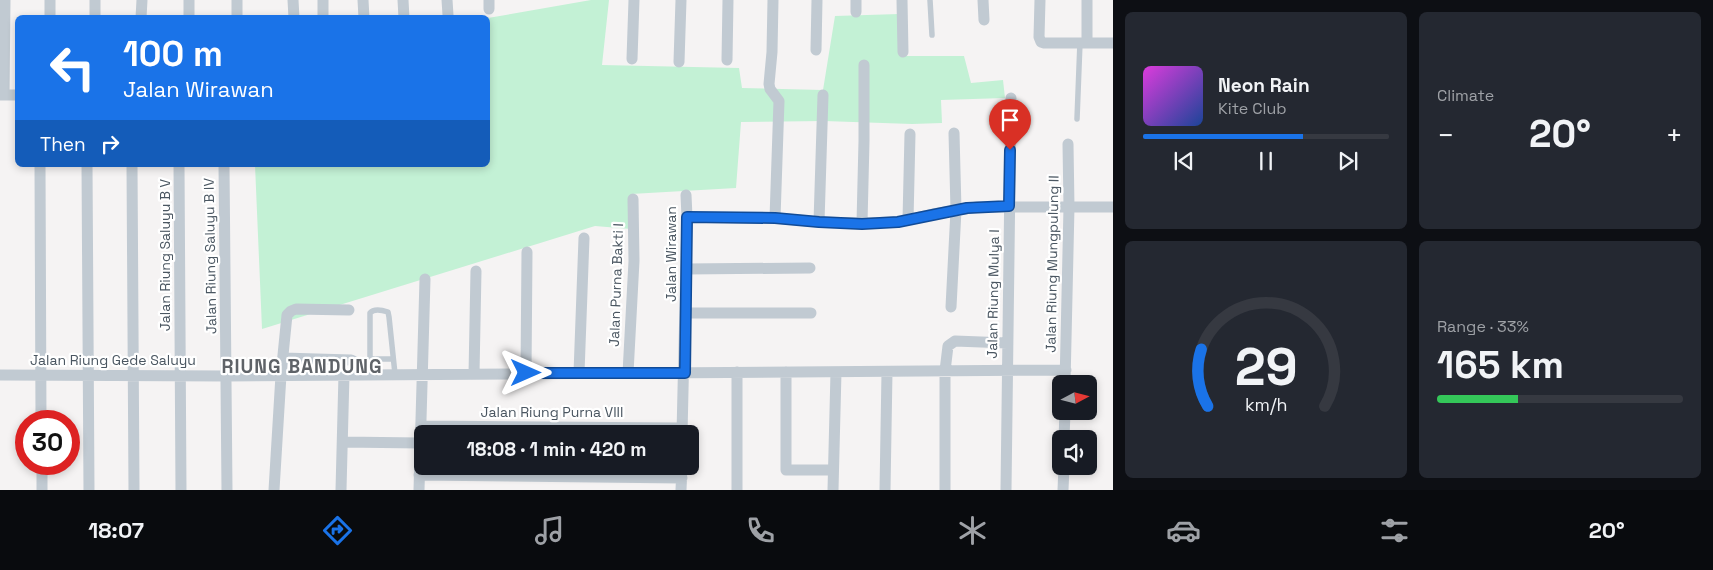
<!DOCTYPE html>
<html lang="en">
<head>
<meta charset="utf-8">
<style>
	:root { --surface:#171b24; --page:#242831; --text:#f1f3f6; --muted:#9ea1a6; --line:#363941; --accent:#1a73e8 }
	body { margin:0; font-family:"Space Grotesk",sans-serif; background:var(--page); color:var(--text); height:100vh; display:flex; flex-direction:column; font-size:19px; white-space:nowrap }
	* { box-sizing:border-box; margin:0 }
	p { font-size:16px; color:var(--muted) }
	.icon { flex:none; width:28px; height:28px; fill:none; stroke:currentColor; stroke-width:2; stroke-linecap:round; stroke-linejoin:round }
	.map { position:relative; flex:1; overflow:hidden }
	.side { display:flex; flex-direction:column; gap:12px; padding:12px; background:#0d0f14; width:600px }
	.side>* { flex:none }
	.top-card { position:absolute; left:15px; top:15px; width:475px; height:152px; border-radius:8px; box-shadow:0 2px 8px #0003; background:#1a73e8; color:#fff; overflow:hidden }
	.needle { width:32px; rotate:83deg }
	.controls { position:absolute; left:1052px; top:375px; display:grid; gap:10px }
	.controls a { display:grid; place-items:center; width:45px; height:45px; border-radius:8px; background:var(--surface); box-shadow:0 2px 8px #0003; font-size:25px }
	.speed { position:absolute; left:15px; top:410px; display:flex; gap:10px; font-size:25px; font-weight:700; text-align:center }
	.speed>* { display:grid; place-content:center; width:65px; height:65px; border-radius:50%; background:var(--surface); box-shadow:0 2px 8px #0003; line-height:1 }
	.speed .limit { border:8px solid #d22; background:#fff; color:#111 }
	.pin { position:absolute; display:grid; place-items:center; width:42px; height:42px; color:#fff; margin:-51px -21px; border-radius:50% 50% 50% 0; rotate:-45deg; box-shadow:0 0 5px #0007 }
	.pin .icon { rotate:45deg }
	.me { position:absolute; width:55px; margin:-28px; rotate:90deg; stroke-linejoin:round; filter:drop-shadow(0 0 4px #0008) }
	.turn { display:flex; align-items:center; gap:18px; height:105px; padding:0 25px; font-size:22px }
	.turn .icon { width:65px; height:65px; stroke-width:2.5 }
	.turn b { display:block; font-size:35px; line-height:42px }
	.then { display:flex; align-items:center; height:48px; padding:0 25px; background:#0003; gap:10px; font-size:19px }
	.big { font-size:38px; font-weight:700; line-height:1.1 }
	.side .tile { flex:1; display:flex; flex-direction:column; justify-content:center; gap:8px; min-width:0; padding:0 18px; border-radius:8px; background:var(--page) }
	.side .dial { align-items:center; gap:0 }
	.dial svg { height:130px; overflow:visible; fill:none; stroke:var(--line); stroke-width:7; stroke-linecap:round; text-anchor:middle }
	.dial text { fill:var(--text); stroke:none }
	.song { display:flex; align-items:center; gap:15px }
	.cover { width:60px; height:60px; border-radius:8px; background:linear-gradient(135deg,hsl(300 70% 55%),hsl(220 70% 35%)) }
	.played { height:5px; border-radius:2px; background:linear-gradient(90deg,var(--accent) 65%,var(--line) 65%) }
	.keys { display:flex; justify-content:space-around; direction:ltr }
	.heat { display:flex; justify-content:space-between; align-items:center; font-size:28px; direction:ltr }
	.charge { height:8px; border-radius:4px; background:linear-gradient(90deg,#34c759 33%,var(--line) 0) }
	.side .tiles { flex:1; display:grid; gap:12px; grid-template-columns:repeat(2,1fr) }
	.trip { position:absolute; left:414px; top:425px; width:285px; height:50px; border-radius:8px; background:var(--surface); box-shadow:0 2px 8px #0003; font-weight:700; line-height:50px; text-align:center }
	.tab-bar { display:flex; height:80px; justify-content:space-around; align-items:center; background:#090b0e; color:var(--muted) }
	.tab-bar .icon { width:35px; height:35px }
	.tab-bar .on { color:var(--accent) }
	.tab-bar b { font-size:22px; color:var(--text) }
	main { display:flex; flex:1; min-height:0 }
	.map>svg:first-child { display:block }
	.green { fill:#c3f1d5 }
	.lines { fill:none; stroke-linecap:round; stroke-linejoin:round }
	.service { stroke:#c1cad2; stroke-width:5.5 }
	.minor { stroke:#c1cad2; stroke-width:11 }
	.route-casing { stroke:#114b97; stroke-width:12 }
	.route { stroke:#1a73e8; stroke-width:9 }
	.labels { text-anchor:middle; stroke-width:4.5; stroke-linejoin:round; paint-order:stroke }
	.street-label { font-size:14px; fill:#4a5661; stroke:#fff }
	.district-label { font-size:19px; font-weight:bold; letter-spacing:1px; fill:#5f6368; stroke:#fff }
</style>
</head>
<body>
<main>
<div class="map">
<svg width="1113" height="490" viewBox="0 0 1113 490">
	<rect width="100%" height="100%" fill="#f5f3f3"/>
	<path class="green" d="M 591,0 L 609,0 L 602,65 L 739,68 L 742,88 L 823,90 L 835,16 L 899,14 L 900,56 L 964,56 L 971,83 L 1003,80 L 1005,98 L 941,100 L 942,123 L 912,124 L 824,121 L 741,122 L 736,188 L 631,194 L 631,229 L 595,226 L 262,329 L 255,165 L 488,165 L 488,18 Z"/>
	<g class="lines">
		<path class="service" d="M 930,0 L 932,35
			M 1077,119 L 1080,42
			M 370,359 L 393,359
			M 370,374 L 370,313 C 374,308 382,310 388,312 L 389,317 L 395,374"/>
		<path class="minor" d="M 50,0 L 50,18
			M 293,0 L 294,18
			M 323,0 L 323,18
			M 363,0 L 364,18
			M 403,0 L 404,18
			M 447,0 L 448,15
			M 489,0 L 489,9
			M 773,0 L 772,52 L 769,84 L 770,89 L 779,101 L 775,218
			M 856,0 L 856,12
			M 902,0 L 903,52
			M 983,0 L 984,20
			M 1040,0 L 1039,37 L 1041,42 L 1044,43 L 1113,43
			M 1087,0 L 1087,42
			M 95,18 L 95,0
			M 141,18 L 142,0
			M 189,18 L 189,0
			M 237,18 L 237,0
			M 816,50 L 817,0
			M 632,59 L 634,0
			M 727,60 L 728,0
			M 679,62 L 681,0
			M 0,95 L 18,95
			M 4,95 L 5,0
			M 40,165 L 41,421
			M 87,165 L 89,490
			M 132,165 L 134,490
			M 179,165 L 181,490
			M 224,165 L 227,490
			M 687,217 L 775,218 L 819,222 L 862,223 L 898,222 L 933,214 L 977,207 L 1113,207
			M 908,220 L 910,134
			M 819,222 L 823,95
			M 862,223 L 864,141 L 864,65
			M 686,269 L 810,268
			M 951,307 L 956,210 L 954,133
			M 685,313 L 811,313
			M 283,358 L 351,360 L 355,362 L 362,374
			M 737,372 L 737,490
			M 786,372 L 786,470 L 833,470
			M 526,373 L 527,252
			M 579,373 L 584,238
			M 628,373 L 634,261 L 633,199
			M 474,374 L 476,271
			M 0,375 L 226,376 L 1066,370
			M 1065,384 L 1069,207 L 1068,144
			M 421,426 L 682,428
			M 682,434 L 687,217 L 686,195
			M 1064,439 L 1065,411
			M 343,442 L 420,443
			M 42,464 L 42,490
			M 419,475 L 682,478
			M 274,490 L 281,375 L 287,315 L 291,311 L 296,309 L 349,310
			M 341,490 L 344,374
			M 419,490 L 425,279
			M 681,490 L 682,466
			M 833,490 L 836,372
			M 885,490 L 887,372
			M 945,490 L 945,371 L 948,346 L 955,341 L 1007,343
			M 1006,490 L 1011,98
			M 1063,490 L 1064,466"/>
	</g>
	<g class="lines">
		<defs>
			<path id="route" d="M 526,373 L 685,373 L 687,217 L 775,218 L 819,222 L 862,224 L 898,222 L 967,208 L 1009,206 L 1010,150"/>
		</defs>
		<use href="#route" class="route-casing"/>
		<use href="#route" class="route"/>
	</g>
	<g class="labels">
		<g class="street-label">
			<text transform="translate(671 254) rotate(-90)" y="5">Jalan Wirawan</text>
			<text transform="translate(165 255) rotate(-90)" y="5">Jalan Riung Saluyu B V</text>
			<text transform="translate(210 256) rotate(-91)" y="5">Jalan Riung Saluyu B IV</text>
			<text transform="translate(1052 264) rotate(-89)" y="5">Jalan Riung Mungpulung II</text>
			<text transform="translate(616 285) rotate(-88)" y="5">Jalan Purna Bakti I</text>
			<text transform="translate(993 294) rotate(-89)" y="5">Jalan Riung Mulya I</text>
			<text x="113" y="365">Jalan Riung Gede Saluyu</text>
			<text x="552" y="417">Jalan Riung Purna VIII</text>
		</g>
		<g class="district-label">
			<text x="302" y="373">RIUNG BANDUNG</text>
		</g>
	</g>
</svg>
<div class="controls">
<a><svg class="needle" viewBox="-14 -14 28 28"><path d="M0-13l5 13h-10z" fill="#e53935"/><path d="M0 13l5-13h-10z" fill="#9ea1a6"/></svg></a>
<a><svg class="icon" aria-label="sound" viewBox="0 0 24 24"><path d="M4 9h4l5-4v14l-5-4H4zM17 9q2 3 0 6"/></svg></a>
</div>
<div class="speed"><div class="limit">30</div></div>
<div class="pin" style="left:1010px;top:150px;background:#d93025"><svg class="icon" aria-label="arrive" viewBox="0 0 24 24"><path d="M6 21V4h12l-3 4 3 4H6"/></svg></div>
<svg class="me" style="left:526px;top:373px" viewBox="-20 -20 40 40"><path d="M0-17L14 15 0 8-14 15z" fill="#1a73e8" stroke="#fff" stroke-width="4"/></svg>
<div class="trip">18:08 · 1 min · 420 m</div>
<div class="top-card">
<div class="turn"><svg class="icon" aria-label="left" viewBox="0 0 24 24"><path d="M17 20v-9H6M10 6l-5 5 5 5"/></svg><div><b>100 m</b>Jalan Wirawan</div></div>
<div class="then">Then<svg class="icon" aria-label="right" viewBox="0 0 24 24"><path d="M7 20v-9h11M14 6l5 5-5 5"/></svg></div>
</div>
</div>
<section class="side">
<div class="tiles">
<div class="tile">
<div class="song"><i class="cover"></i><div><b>Neon Rain</b><p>Kite Club</p></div></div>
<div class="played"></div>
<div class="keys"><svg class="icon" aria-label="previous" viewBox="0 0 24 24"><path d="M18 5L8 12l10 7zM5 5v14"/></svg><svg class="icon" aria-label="pause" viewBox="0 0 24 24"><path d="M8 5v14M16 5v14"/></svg><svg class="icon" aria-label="next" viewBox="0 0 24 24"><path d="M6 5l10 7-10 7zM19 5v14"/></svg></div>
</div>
<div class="tile"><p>Climate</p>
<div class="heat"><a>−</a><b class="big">20°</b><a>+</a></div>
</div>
<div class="tile dial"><svg viewBox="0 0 100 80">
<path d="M14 69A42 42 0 1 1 86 69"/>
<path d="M14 69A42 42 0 0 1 10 34" stroke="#1a73e8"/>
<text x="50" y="56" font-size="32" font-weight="700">29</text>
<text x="50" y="72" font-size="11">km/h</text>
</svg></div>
<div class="tile"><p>Range · 33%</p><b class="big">165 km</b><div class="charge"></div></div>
</div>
</section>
</main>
<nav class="tab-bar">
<b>18:07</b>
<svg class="icon on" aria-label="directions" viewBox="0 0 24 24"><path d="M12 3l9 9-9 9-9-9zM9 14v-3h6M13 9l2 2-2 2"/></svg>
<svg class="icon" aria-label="music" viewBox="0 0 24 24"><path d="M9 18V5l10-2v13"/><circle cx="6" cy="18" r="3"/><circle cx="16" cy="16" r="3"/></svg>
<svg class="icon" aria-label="phone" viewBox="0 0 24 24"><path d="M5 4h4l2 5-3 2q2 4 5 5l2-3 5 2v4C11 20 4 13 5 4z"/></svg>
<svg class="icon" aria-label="climate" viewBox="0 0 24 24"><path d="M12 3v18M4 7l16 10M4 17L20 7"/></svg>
<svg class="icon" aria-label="car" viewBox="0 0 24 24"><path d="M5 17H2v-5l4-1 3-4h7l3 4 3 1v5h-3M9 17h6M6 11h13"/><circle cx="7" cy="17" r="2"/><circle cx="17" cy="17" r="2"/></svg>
<svg class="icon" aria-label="filters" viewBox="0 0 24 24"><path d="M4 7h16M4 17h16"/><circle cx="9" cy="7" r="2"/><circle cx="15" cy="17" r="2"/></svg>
<b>20°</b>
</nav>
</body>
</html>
